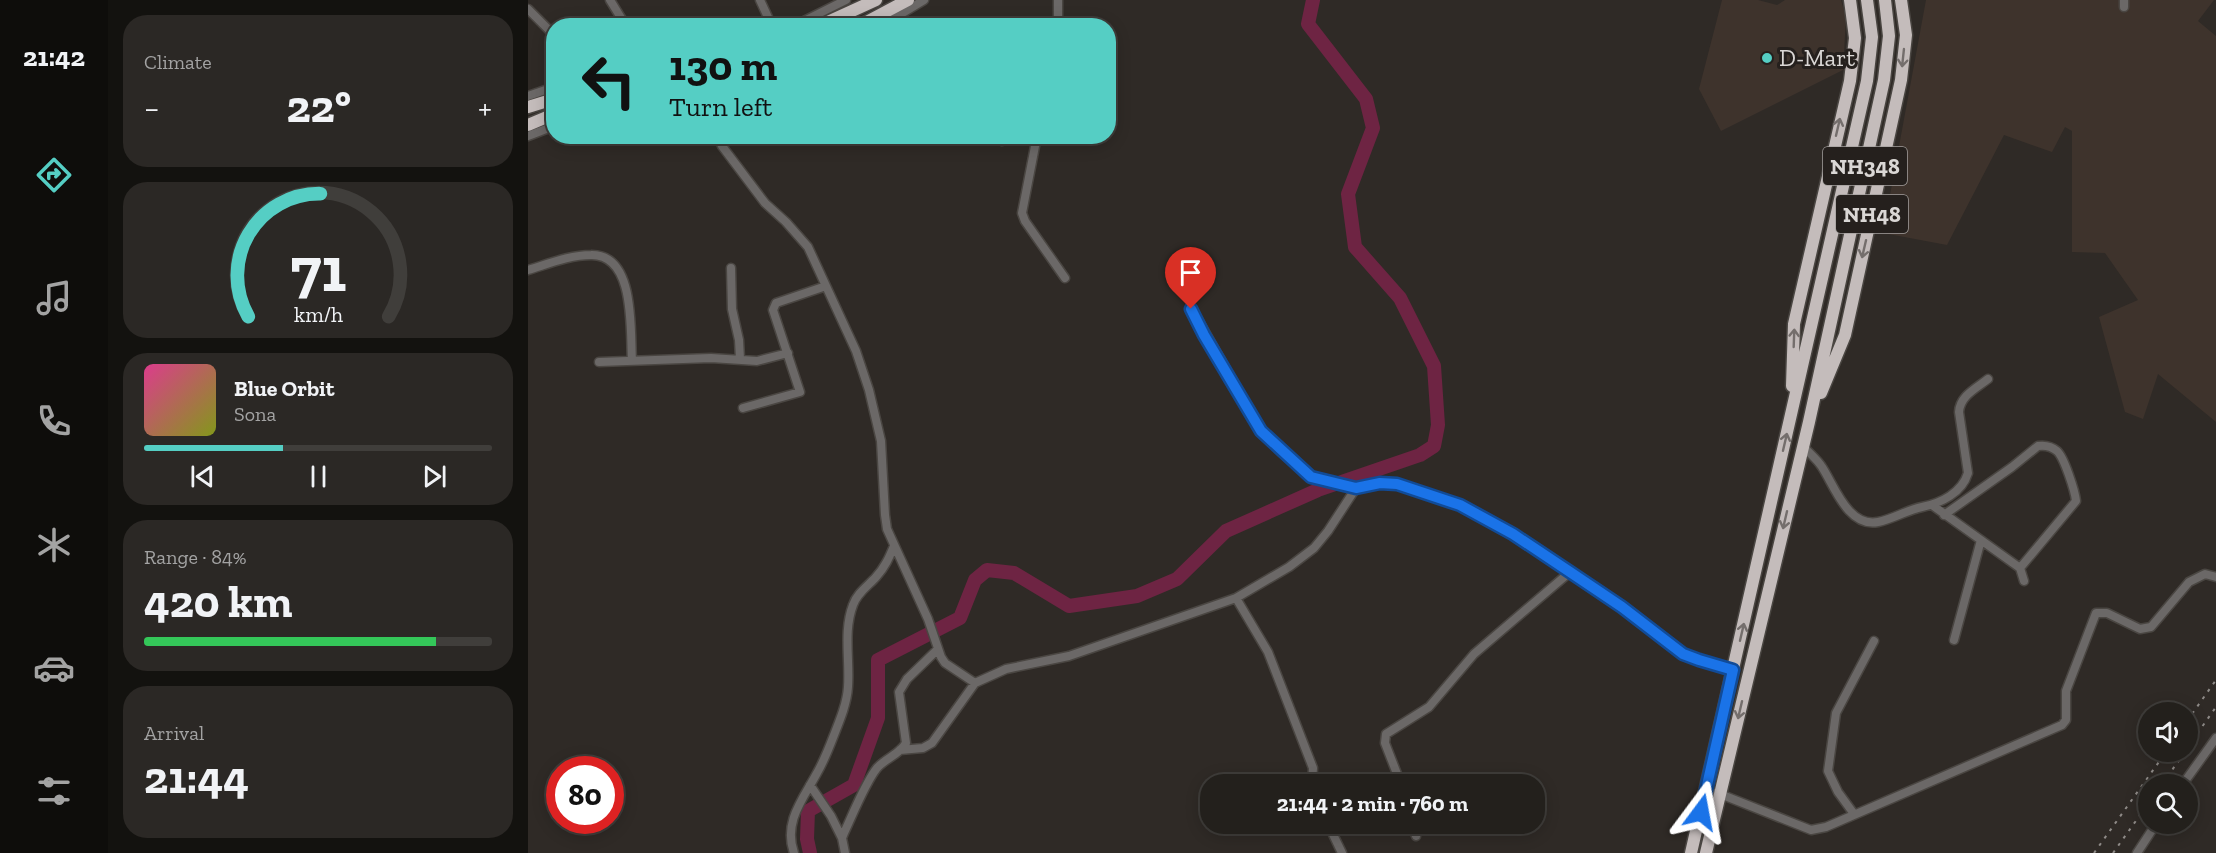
<!DOCTYPE html>
<html lang="en">
<head>
<meta charset="utf-8">
<style>
	:root { --surface:#23201c; --page:#2b2825; --text:#f1f3f6; --muted:#a3a3a3; --line:#403e3b; --accent:#55cec4 }
	body { margin:0; font-family:"Zilla Slab",serif; background:var(--page); color:var(--text); height:100vh; display:flex; flex-direction:column; font-size:22px; white-space:nowrap }
	* { box-sizing:border-box; margin:0 }
	p { font-size:20px; color:var(--muted) }
	.icon { flex:none; width:33px; height:33px; fill:none; stroke:currentColor; stroke-width:2; stroke-linecap:round; stroke-linejoin:round }
	.map { position:relative; flex:1; overflow:hidden }
	.drawer { display:flex; flex-direction:column; gap:15px; padding:15px; background:#13120f; width:420px }
	.drawer>* { flex:none }
	.guide { position:absolute; left:18px; top:18px; width:570px; height:126px; border-radius:24px; box-shadow:0 3px 15px #0003,0 0 0 2px var(--line); background:#55cec4; color:#111; overflow:hidden }
	.controls { position:absolute; left:1610px; top:702px; display:grid; gap:12px }
	.controls a { display:grid; place-items:center; width:60px; height:60px; border-radius:50%; background:var(--surface); box-shadow:0 3px 15px #0003,0 0 0 2px var(--line); font-size:30px }
	.speed { position:absolute; left:18px; top:756px; display:flex; gap:12px; font-size:30px; font-weight:700; text-align:center }
	.speed>* { display:grid; place-content:center; width:78px; height:78px; border-radius:50%; background:var(--surface); box-shadow:0 3px 15px #0003,0 0 0 2px var(--line); line-height:1 }
	.speed .limit { border:9px solid #d22; background:#fff; color:#111 }
	.pin { position:absolute; display:grid; place-items:center; width:51px; height:51px; color:#fff; margin:-62px -26px; border-radius:50% 50% 50% 0; rotate:-45deg; box-shadow:0 0 6px #0007 }
	.pin .icon { rotate:45deg }
	.me { position:absolute; width:66px; margin:-33px; rotate:13deg; stroke-linejoin:round; filter:drop-shadow(0 0 4px #0008) }
	.turn { display:flex; align-items:center; gap:21px; height:126px; padding:0 24px; font-size:27px }
	.turn .icon { width:78px; height:78px; stroke-width:2.5 }
	.turn b { display:block; font-size:42px; line-height:51px }
	.big { font-size:45px; font-weight:800; line-height:1.1 }
	.drawer .tile { flex:1; display:flex; flex-direction:column; justify-content:center; gap:9px; min-width:0; padding:0 21px; border-radius:24px; background:var(--page) }
	.drawer .dial { align-items:center; gap:0 }
	.dial svg { height:156px; overflow:visible; fill:none; stroke:var(--line); stroke-width:7; stroke-linecap:round; text-anchor:middle }
	.dial text { fill:var(--text); stroke:none }
	.song { display:flex; align-items:center; gap:18px }
	.cover { width:72px; height:72px; border-radius:9px; background:linear-gradient(135deg,hsl(330 70% 55%),hsl(70 70% 35%)) }
	.played { height:6px; border-radius:3px; background:linear-gradient(90deg,var(--accent) 40%,var(--line) 40%) }
	.keys { display:flex; justify-content:space-around; direction:ltr }
	.heat { display:flex; justify-content:space-between; align-items:center; font-size:33px; direction:ltr }
	.charge { height:9px; border-radius:4px; background:linear-gradient(90deg,#34c759 84%,var(--line) 0) }
	.trip { position:absolute; left:672px; top:774px; width:345px; height:60px; border-radius:24px; background:var(--surface); box-shadow:0 3px 15px #0003,0 0 0 2px var(--line); font-weight:800; line-height:60px; text-align:center }
	main { display:flex; flex:1; min-height:0 }
	.menu { display:flex; flex-direction:column; width:108px; justify-content:space-around; align-items:center; background:#0e0d0b; color:var(--muted) }
	.menu .icon { width:42px; height:42px }
	.menu .current { color:var(--accent) }
	.menu b { font-size:27px; color:var(--text) }
	.map>svg:first-child { display:block }
	.built { fill:#3e332c }
	.lines { fill:none; stroke-linecap:round; stroke-linejoin:round }
	.river { stroke:#6e2443; stroke-width:14 }
	.minor-casing { stroke:#4a4642; stroke-width:11 }
	.highway-casing { stroke:#4a4642; stroke-width:15 }
	.minor { stroke:#6b6867; stroke-width:8 }
	.highway { stroke:#c4bcbb; stroke-width:12 }
	.rail { stroke:#8f8b88; stroke-width:2; stroke-dasharray:3 6; stroke-linecap:butt }
	.oneway { stroke:#746e6c }
	.route-casing { stroke:#114b97; stroke-width:15 }
	.route { stroke:#1a73e8; stroke-width:10 }
	.poi-dot { fill:#55cec4; stroke:#25201d; stroke-width:2 }
	.labels { text-anchor:middle; stroke-width:6; stroke-linejoin:round; paint-order:stroke }
	.shield { fill:#25201d; stroke:#a4a09e; stroke-width:1.5 }
	.shield-label { font-size:22px; font-weight:bold; fill:#dad7d5 }
	.poi-label { font-size:24px; fill:#dad7d5; stroke:#25201d; text-anchor:start }
</style>
</head>
<body>
<main>
<nav class="menu">
<b>21:42</b>
<svg class="icon current" aria-label="directions" viewBox="0 0 24 24"><path d="M12 3l9 9-9 9-9-9zM9 14v-3h6M13 9l2 2-2 2"/></svg>
<svg class="icon" aria-label="music" viewBox="0 0 24 24"><path d="M9 18V5l10-2v13"/><circle cx="6" cy="18" r="3"/><circle cx="16" cy="16" r="3"/></svg>
<svg class="icon" aria-label="phone" viewBox="0 0 24 24"><path d="M5 4h4l2 5-3 2q2 4 5 5l2-3 5 2v4C11 20 4 13 5 4z"/></svg>
<svg class="icon" aria-label="climate" viewBox="0 0 24 24"><path d="M12 3v18M4 7l16 10M4 17L20 7"/></svg>
<svg class="icon" aria-label="car" viewBox="0 0 24 24"><path d="M5 17H2v-5l4-1 3-4h7l3 4 3 1v5h-3M9 17h6M6 11h13"/><circle cx="7" cy="17" r="2"/><circle cx="17" cy="17" r="2"/></svg>
<svg class="icon" aria-label="filters" viewBox="0 0 24 24"><path d="M4 7h16M4 17h16"/><circle cx="9" cy="7" r="2"/><circle cx="15" cy="17" r="2"/></svg>
</nav>
<section class="drawer">
<div class="tile"><p>Climate</p>
<div class="heat"><a>−</a><b class="big">22°</b><a>+</a></div>
</div>
<div class="tile dial"><svg viewBox="0 0 100 80">
<path d="M14 69A42 42 0 1 1 86 69"/>
<path d="M14 69A42 42 0 0 1 51 6" stroke="#55cec4"/>
<text x="50" y="56" font-size="32" font-weight="700">71</text>
<text x="50" y="72" font-size="11">km/h</text>
</svg></div>
<div class="tile">
<div class="song"><i class="cover"></i><div><b>Blue Orbit</b><p>Sona</p></div></div>
<div class="played"></div>
<div class="keys"><svg class="icon" aria-label="previous" viewBox="0 0 24 24"><path d="M18 5L8 12l10 7zM5 5v14"/></svg><svg class="icon" aria-label="pause" viewBox="0 0 24 24"><path d="M8 5v14M16 5v14"/></svg><svg class="icon" aria-label="next" viewBox="0 0 24 24"><path d="M6 5l10 7-10 7zM19 5v14"/></svg></div>
</div>
<div class="tile"><p>Range · 84%</p><b class="big">420 km</b><div class="charge"></div></div>
<div class="tile"><p>Arrival</p><b class="big">21:44</b></div>
</section>
<div class="map">
<svg width="1688" height="853" viewBox="0 0 1688 853">
	<rect width="100%" height="100%" fill="#2f2a26"/>
	<path class="built" d="M 1194,0 L 1230,0 L 1249,5 L 1257,0 L 1313,0 L 1318,18 L 1315,70 L 1193,131 L 1171,89 Z
		M 1398,0 L 1686,0 L 1670,21 L 1688,36 L 1688,422 L 1630,374 L 1615,419 L 1597,412 L 1571,317 L 1610,300 L 1577,253 L 1544,252 L 1544,131 L 1537,127 L 1524,152 L 1476,135 L 1419,245 L 1355,233 Z"/>
	<g class="lines">
		<path class="river" d="M 282,853 L 279,839 L 280,811 L 326,785 L 350,718 L 350,660 L 432,618 L 447,580 L 459,570 L 486,573 L 541,606 L 609,596 L 649,579 L 698,531 L 790,490 L 892,455 L 906,446 L 910,425 L 906,366 L 872,298 L 827,247 L 820,194 L 845,128 L 838,99 L 780,24 L 785,0"/>
		<defs>
			<path id="minor" d="M 82,0 L 98,26
				M 232,0 L 244,26
				M 530,0 L 530,26
				M 1596,7 L 1596,0
				M 0,9 L 26,35
				M 266,26 L 318,0
				M 353,26 L 396,0
				M 0,96 L 26,87
				M 0,136 L 26,126
				M 190,136 L 194,146 L 237,203 L 258,222 L 280,247 L 328,351 L 341,390 L 353,441 L 357,515 L 359,529 L 400,619 L 413,657 L 417,663 L 447,683 L 478,669 L 541,656 L 708,598 L 761,567 L 786,548 L 800,531 L 828,488 C 893,462 1042,569 1095,608 C 1115,622 1133,639 1153,652 C 1168,662 1188,665 1205,670
				M 509,136 L 494,213 L 497,221 L 537,278
				M 474,141 L 475,136
				M 203,268 L 204,309 L 211,340 L 212,359
				M 0,270 C 20,264 42,255 63,255 C 108,254 102,331 104,361
				M 664,309 L 733,431 L 753,452 L 783,477 L 828,488
				M 71,362 L 183,358 L 229,361 L 260,353
				M 215,408 L 272,392 L 245,310 L 248,303 L 298,286
				M 1275,446 C 1281,453 1289,459 1294,467 C 1306,485 1320,528 1350,522 C 1365,519 1379,510 1394,507 C 1413,503 1434,493 1440,473 L 1431,412 C 1432,396 1447,389 1460,379
				M 1404,505 L 1492,568 L 1496,581
				M 1416,515 L 1484,467 L 1510,446 C 1517,445 1523,446 1529,451 C 1536,457 1547,491 1548,501 L 1492,568
				M 708,598 L 740,652 L 785,768 L 784,784
				M 1426,640 L 1453,540
				M 372,750 L 395,748 L 404,743 L 447,683
				M 873,784 L 857,743 L 858,734 L 901,707 L 946,654 L 1042,572
				M 1655,784 L 1688,738
				M 282,785 L 303,816 L 314,838
				M 1177,791 L 1192,794 L 1283,830 L 1298,827 L 1534,725 L 1538,720 L 1538,691 L 1568,613 L 1579,613 L 1612,629 L 1623,627 L 1661,582 L 1677,574 L 1688,577
				M 1326,814 L 1310,792 L 1300,771 L 1308,713 L 1346,641
				M 800,824 L 814,853
				M 884,824 L 888,836
				M 266,853 C 255,822 275,799 289,773 C 296,761 301,748 306,735 C 312,720 319,703 320,687 C 322,660 315,631 325,605 C 329,593 340,586 348,577 C 357,567 361,558 366,546
				M 317,853 L 314,838 L 316,833 C 325,814 337,783 349,768 C 358,758 372,754 378,743 L 371,692 L 379,679 L 409,650
				M 1609,853 L 1628,824"/>
			<path id="highway" d="M 291,26 L 348,0
				M 331,26 L 380,0
				M 0,107 L 26,99
				M 0,125 L 26,114
				M 1264,386 L 1266,324 L 1322,81 L 1327,38 L 1322,0
				M 1293,393 L 1317,335 L 1373,80 L 1378,35 L 1373,0
				M 1163,853 L 1339,81 L 1344,37 L 1339,0
				M 1178,853 L 1281,422 L 1356,80 L 1361,36 L 1357,0"/>
		</defs>
		<use href="#minor" class="minor-casing"/>
		<use href="#highway" class="highway-casing"/>
		<use href="#minor" class="minor"/>
		<use href="#highway" class="highway"/>
		<path class="rail" d="M 1659,721 L 1688,680
			M 1659,748 L 1688,707
			M 1634,784 L 1657,752
			M 1566,853 L 1638,752
			M 1585,853 L 1620,804"/>
	</g>
	<defs><path id="oneway-shaft" d="M-6 0H5M1.5-3L5.5 0L1.5 3" fill="none" stroke-width="1.6" stroke-linecap="round" stroke-linejoin="round" transform="scale(1.5)"/></defs>
	<g class="oneway">
		<use href="#oneway-shaft" transform="translate(1375 58) rotate(96)"/>
		<use href="#oneway-shaft" transform="translate(1310 127) rotate(-77)"/>
		<use href="#oneway-shaft" transform="translate(1336 249) rotate(103)"/>
		<use href="#oneway-shaft" transform="translate(1266 338) rotate(-88)"/>
		<use href="#oneway-shaft" transform="translate(1257 442) rotate(-77)"/>
		<use href="#oneway-shaft" transform="translate(1257 520) rotate(103)"/>
		<use href="#oneway-shaft" transform="translate(1214 632) rotate(-77)"/>
		<use href="#oneway-shaft" transform="translate(1212 710) rotate(103)"/>
	</g>
	<g class="lines">
		<defs>
			<path id="route" d="M 663,309 L 676,335 L 733,431 L 783,477 L 828,488 L 852,483 L 869,484 L 932,505 L 985,534 L 1042,572 L 1094,607 L 1155,654 L 1171,660 L 1205,670 L 1173,812"/>
		</defs>
		<use href="#route" class="route-casing"/>
		<use href="#route" class="route"/>
	</g>
	<circle class="poi-dot" cx="1239" cy="58" r="6"/>
	<g class="labels">
		<g class="shield">
			<rect x="1295" y="147" width="84" height="38" rx="4.5"/>
			<rect x="1308" y="195" width="72" height="38" rx="4.5"/>
		</g>
		<g class="shield-label">
			<text x="1337" y="174">NH348</text>
			<text x="1344" y="222">NH48</text>
		</g>
		<g class="poi-label">
			<text x="1251" y="66">D-Mart</text>
		</g>
	</g>
</svg>
<div class="controls">
<a><svg class="icon" aria-label="sound" viewBox="0 0 24 24"><path d="M4 9h4l5-4v14l-5-4H4zM17 9q2 3 0 6"/></svg></a>
<a><svg class="icon" aria-label="search" viewBox="0 0 24 24"><circle cx="10" cy="10" r="6"/><path d="M15 15l6 6"/></svg></a>
</div>
<div class="speed"><div class="limit">80</div></div>
<div class="pin" style="left:663px;top:309px;background:#d93025"><svg class="icon" aria-label="arrive" viewBox="0 0 24 24"><path d="M6 21V4h12l-3 4 3 4H6"/></svg></div>
<svg class="me" style="left:1173px;top:812px" viewBox="-20 -20 40 40"><path d="M0-17L14 15 0 8-14 15z" fill="#1a73e8" stroke="#fff" stroke-width="4"/></svg>
<div class="trip">21:44 · 2 min · 760 m</div>
<div class="guide">
<div class="turn"><svg class="icon" aria-label="left" viewBox="0 0 24 24"><path d="M17 20v-9H6M10 6l-5 5 5 5"/></svg><div><b>130 m</b>Turn left</div></div>
</div>
</div>
</main>
</body>
</html>
